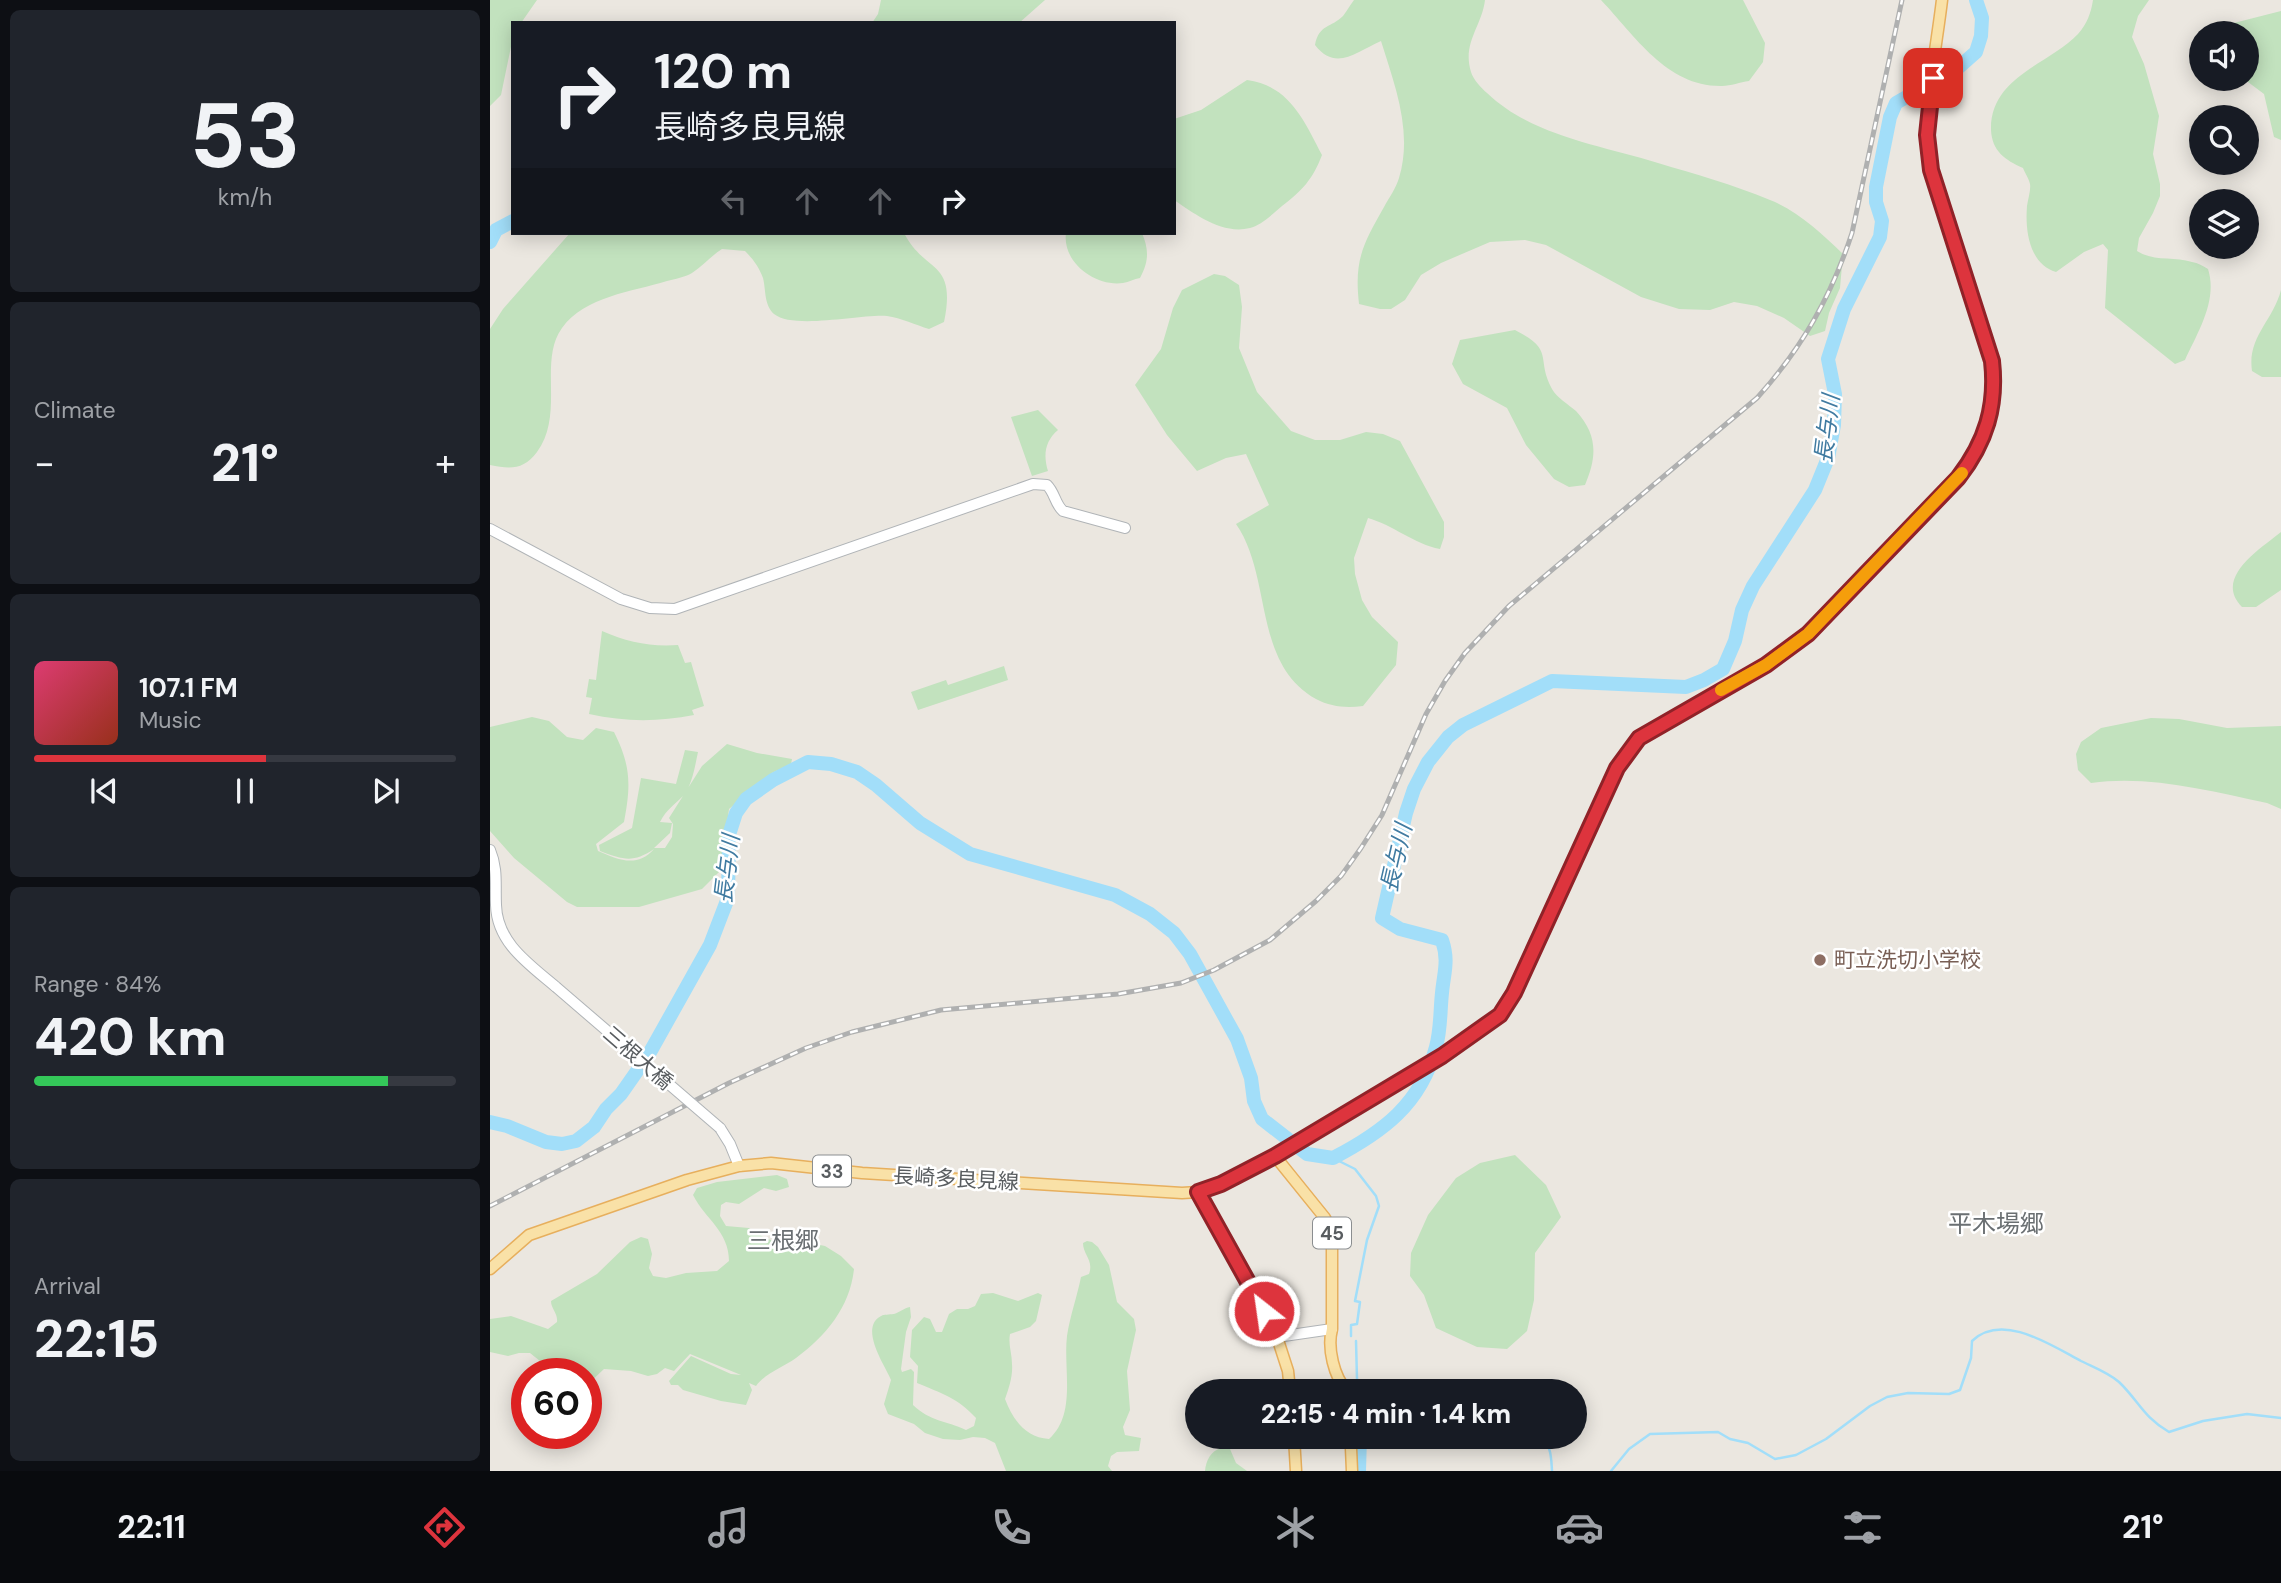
<!DOCTYPE html>
<html lang="en">
<head>
<meta charset="utf-8">
<style>
	:root { --surface:#171b24; --page:#20242c; --text:#f1f3f6; --muted:#9ea1a6; --line:#363941; --accent:#dd343d }
	body { margin:0; font-family:"DM Sans","Noto Sans JP",sans-serif; background:var(--page); color:var(--text); height:100vh; display:flex; flex-direction:column; font-size:26px; white-space:nowrap }
	* { box-sizing:border-box; margin:0 }
	p { font-size:23px; color:var(--muted) }
	.icon { flex:none; width:38px; height:38px; fill:none; stroke:currentColor; stroke-width:2; stroke-linecap:round; stroke-linejoin:round }
	.map { position:relative; flex:1; overflow:hidden }
	.details { display:flex; flex-direction:column; gap:10px; padding:10px; background:#0d0f14; width:490px }
	.details>* { flex:none }
	.banner { position:absolute; left:21px; top:21px; width:665px; height:214px; border-radius:0px; box-shadow:0 4px 18px #0003; background:#171b24; color:var(--text); overflow:hidden }
	.buttons { position:absolute; left:1699px; top:21px; display:grid; gap:14px }
	.buttons a { display:grid; place-items:center; width:70px; height:70px; border-radius:50%; background:var(--surface); box-shadow:0 4px 18px #0003; font-size:35px }
	.speed { position:absolute; left:21px; top:1358px; display:flex; gap:14px; font-size:35px; font-weight:700; text-align:center }
	.speed>* { display:grid; place-content:center; width:91px; height:91px; border-radius:50%; background:var(--surface); box-shadow:0 4px 18px #0003; line-height:1 }
	.speed .limit { border:10px solid #d22; background:#fff; color:#111 }
	.pin { position:absolute; display:grid; place-items:center; width:60px; height:60px; color:#fff; margin:-30px; border-radius:14px; box-shadow:0 4px 10px #0006 }
	.me { position:absolute; width:77px; margin:-38px; rotate:330deg; stroke-linejoin:round; filter:drop-shadow(0 0 5px #0008) }
	.turn { display:flex; align-items:center; gap:24px; height:147px; padding:0 28px; font-size:32px }
	.turn .icon { width:91px; height:91px; stroke-width:2.5 }
	.turn b { display:block; font-size:49px; line-height:60px }
	.lanes { display:flex; align-items:center; height:66px; padding:0 28px; background:#0003; justify-content:center; gap:35px; direction:ltr }
	.lanes .off { opacity:.35 }
	.big { font-size:52px; font-weight:800; line-height:1.1 }
	.details .widget { flex:1; display:flex; flex-direction:column; justify-content:center; gap:10px; min-width:0; padding:0 24px; border-radius:10px; background:var(--page) }
	.details .dial { align-items:center; gap:0 }
	.dial b { font-size:91px; line-height:1 }
	.song { display:flex; align-items:center; gap:21px }
	.cover { width:84px; height:84px; border-radius:10px; background:linear-gradient(135deg,hsl(340 70% 55%),hsl(10 70% 35%)) }
	.played { height:7px; border-radius:4px; background:linear-gradient(90deg,var(--accent) 55%,var(--line) 55%) }
	.keys { display:flex; justify-content:space-around; direction:ltr }
	.heat { display:flex; justify-content:space-between; align-items:center; font-size:38px; direction:ltr }
	.charge { height:10px; border-radius:5px; background:linear-gradient(90deg,#34c759 84%,var(--line) 0) }
	.trip { position:absolute; left:695px; top:1379px; width:402px; height:70px; border-radius:35px; background:var(--surface); box-shadow:0 4px 18px #0003; font-weight:800; line-height:70px; text-align:center }
	.dock { display:flex; height:112px; justify-content:space-around; align-items:center; background:#090b0e; color:var(--muted) }
	.dock .icon { width:49px; height:49px }
	.dock .selected { color:var(--accent) }
	.dock b { font-size:32px; color:var(--text) }
	main { display:flex; flex:1; min-height:0 }
	.map>svg:first-child { display:block }
	.green { fill:#c2e2be }
	.lines { fill:none; stroke-linecap:round; stroke-linejoin:round }
	.stream { stroke:#a2def9; stroke-width:2.5 }
	.river { stroke:#a2def9; stroke-width:14 }
	.secondary-casing { stroke:#b0b4b7; stroke-width:12 }
	.primary-casing { stroke:#e7af5d; stroke-width:13 }
	.secondary { stroke:#fff; stroke-width:10 }
	.primary { stroke:#f9e1a7; stroke-width:10 }
	.rail-casing { stroke:#afb0b0; stroke-width:5 }
	.rail { stroke:#fff; stroke-width:2.5; stroke-dasharray:8; stroke-linecap:butt }
	.secondary-bridge-casing { stroke:#b0b4b7; stroke-width:12; stroke-linecap:butt }
	.secondary-bridge { stroke:#fff; stroke-width:10 }
	.route-casing { stroke:#902228; stroke-width:18 }
	.route { stroke:#dd343d; stroke-width:12 }
	.slow { stroke:#f59e0b; stroke-width:12 }
	.education-dot { fill:#8d6e63; stroke:#fff; stroke-width:2.5 }
	.labels { text-anchor:middle; stroke-width:5; stroke-linejoin:round; paint-order:stroke }
	.shield { fill:#fff; stroke:#8b8e90; stroke-width:2 }
	.shield-label { font-size:19px; font-weight:bold; fill:#595d60 }
	.education-label { font-size:21px; fill:#785e54; stroke:#fff; text-anchor:start }
	.street-label { font-size:21px; fill:#595d60; stroke:#fff }
	.water-label { font-size:23px; font-style:italic; fill:#407ba1; stroke:#fff }
	.quarter-label { font-size:24px; fill:#6a6f72; stroke:#fff }
</style>
</head>
<body>
<main>
<section class="details">
<div class="widget dial"><b>53</b><p>km/h</p></div>
<div class="widget"><p>Climate</p>
<div class="heat"><a>−</a><b class="big">21°</b><a>+</a></div>
</div>
<div class="widget">
<div class="song"><i class="cover"></i><div><b>107.1 FM</b><p>Music</p></div></div>
<div class="played"></div>
<div class="keys"><svg class="icon" aria-label="previous" viewBox="0 0 24 24"><path d="M18 5L8 12l10 7zM5 5v14"/></svg><svg class="icon" aria-label="pause" viewBox="0 0 24 24"><path d="M8 5v14M16 5v14"/></svg><svg class="icon" aria-label="next" viewBox="0 0 24 24"><path d="M6 5l10 7-10 7zM19 5v14"/></svg></div>
</div>
<div class="widget"><p>Range · 84%</p><b class="big">420 km</b><div class="charge"></div></div>
<div class="widget"><p>Arrival</p><b class="big">22:15</b></div>
</section>
<div class="map">
<svg width="1791" height="1471" viewBox="0 0 1791 1471">
	<rect width="100%" height="100%" fill="#ebe7e0"/>
	<path class="green" d="M 0,0 L 47,0 L 31,23 L 23,23 L 23,37 L 11,95 L 0,106 Z
		M 391,0 L 555,0 L 529,23 L 382,23 L 388,14 Z
		M 864,0 L 995,0 C 992,26 972,43 981,72 C 983,79 991,88 997,93 C 1042,136 1110,145 1168,163 C 1205,174 1244,185 1280,200 C 1308,211 1331,233 1353,254 L 1350,288 L 1339,313 L 1335,331 L 1320,336 L 1294,318 L 1267,306 L 1244,302 L 1220,310 L 1189,309 L 1151,297 L 1056,245 L 1035,240 L 1000,242 L 951,263 L 931,275 L 915,300 L 901,309 L 890,309 L 869,304 C 864,260 873,244 894,207 C 899,198 906,188 909,178 C 923,132 905,86 891,41 C 866,52 846,72 825,45 C 829,24 841,28 853,16 C 857,11 860,5 864,0 Z
		M 1111,0 L 1253,0 L 1275,43 L 1273,62 L 1259,81 C 1250,82 1241,86 1232,86 C 1177,87 1145,36 1111,0 Z
		M 1603,0 L 1659,0 L 1648,16 L 1642,37 L 1654,64 L 1669,116 L 1663,154 L 1670,184 L 1670,196 L 1663,213 L 1649,238 L 1647,251 C 1664,262 1684,256 1702,262 C 1708,263 1713,266 1718,269 C 1728,300 1708,332 1695,360 L 1685,364 L 1615,308 L 1618,250 L 1613,244 L 1594,252 L 1566,272 C 1539,264 1535,230 1537,206 C 1538,199 1541,190 1540,184 C 1539,179 1535,173 1533,168 C 1515,160 1502,151 1501,130 C 1500,77 1558,65 1588,34 C 1597,24 1601,13 1603,0 Z
		M 1791,11 L 1791,140 L 1784,137 L 1774,94 L 1754,79 L 1757,79 L 1757,33 L 1724,33 L 1732,26 Z
		M 757,80 C 800,86 814,121 832,155 C 823,179 812,191 792,206 C 784,213 770,226 760,228 C 732,235 705,214 684,200 L 684,119 L 711,110 Z
		M 80,233 L 414,233 C 435,274 467,259 454,322 L 439,329 C 426,325 411,318 397,316 C 371,314 304,330 284,314 C 274,305 276,290 273,278 C 269,267 263,259 255,251 L 232,249 C 221,256 213,266 202,273 C 195,277 185,279 177,281 C 142,292 95,296 72,328 C 48,361 75,414 47,452 C 34,470 20,469 0,465 L 0,329 L 13,309 Z
		M 576,233 L 652,233 C 659,250 659,261 650,278 C 644,279 639,282 633,283 C 605,287 572,262 576,233 Z
		M 724,274 L 735,276 L 749,285 L 752,307 L 749,348 L 767,392 L 801,431 L 825,440 L 850,440 L 876,432 L 893,434 L 910,441 L 954,522 L 954,537 L 950,549 C 924,544 903,525 878,518 L 864,558 L 865,574 L 872,600 L 882,617 L 908,642 L 906,665 L 873,706 C 856,708 841,707 826,699 C 762,663 783,577 746,524 L 779,505 L 756,454 L 736,458 L 707,471 L 677,435 L 645,385 L 671,349 L 683,308 L 692,290 Z
		M 1791,290 L 1791,377 L 1772,377 L 1762,371 C 1757,337 1783,321 1791,290 Z
		M 1025,330 C 1066,351 1045,357 1062,389 C 1067,398 1078,404 1086,411 C 1108,435 1107,457 1095,485 L 1079,487 L 1064,479 L 1036,445 L 1017,408 L 973,384 L 962,364 L 970,340 Z
		M 548,410 L 568,430 C 555,441 553,455 558,471 L 542,476 L 521,417 Z
		M 1791,532 L 1791,590 L 1766,607 L 1752,607 C 1723,578 1770,549 1791,532 Z
		M 112,631 C 137,642 160,647 188,645 L 195,663 L 201,662 L 214,706 L 202,710 L 204,715 C 168,722 135,722 99,714 L 102,698 L 96,697 L 99,679 L 106,680 Z
		M 514,666 L 518,680 L 428,710 L 421,692 L 456,680 L 458,685 Z
		M 42,717 L 59,721 L 77,737 L 93,740 L 106,728 L 124,732 C 141,766 141,785 134,822 L 106,844 L 108,851 C 129,860 147,868 164,849 C 143,863 134,860 110,851 L 109,845 L 142,828 L 151,778 L 186,784 L 195,750 L 208,752 C 205,766 202,786 193,796 C 183,806 177,809 170,822 L 182,823 L 180,833 L 164,848 L 175,848 L 182,837 L 183,824 L 179,818 L 212,766 L 237,744 L 267,753 L 302,759 L 301,764 L 282,773 L 239,809 L 231,870 L 212,889 L 149,907 L 87,907 L 77,902 L 24,858 L 0,831 L 0,727 Z
		M 1661,718 L 1689,719 L 1737,728 L 1791,726 L 1791,809 L 1777,803 C 1719,791 1660,775 1601,783 L 1588,770 L 1586,754 L 1591,742 L 1611,728 Z
		M 1025,1155 L 1056,1185 L 1071,1217 L 1045,1253 L 1044,1300 L 1037,1331 L 1017,1349 L 987,1347 L 946,1328 L 934,1295 L 920,1276 L 921,1253 L 938,1215 L 966,1178 L 990,1163 Z
		M 287,1175 L 297,1179 L 299,1187 L 286,1191 L 274,1188 L 249,1204 L 236,1202 L 231,1205 L 230,1216 L 236,1226 L 259,1228 L 275,1238 L 290,1243 L 301,1239 L 335,1246 L 351,1256 L 364,1269 C 360,1307 336,1336 306,1358 C 292,1368 277,1372 266,1386 L 259,1383 L 262,1390 L 256,1405 L 231,1401 L 193,1390 L 188,1385 L 181,1385 L 179,1381 L 201,1356 L 241,1374 L 251,1375 L 200,1354 L 184,1371 L 175,1368 L 167,1374 L 158,1376 L 141,1371 L 114,1369 L 97,1385 L 96,1374 L 58,1373 L 55,1365 L 40,1353 L 29,1353 L 18,1356 L 0,1352 L 0,1319 L 21,1316 L 58,1329 L 67,1322 C 68,1313 61,1309 61,1301 L 107,1274 L 140,1242 L 151,1237 L 158,1239 L 162,1254 L 159,1268 L 163,1276 L 176,1278 L 196,1273 L 227,1271 L 239,1261 C 239,1231 215,1219 203,1195 L 207,1188 L 227,1182 Z
		M 597,1241 L 602,1242 L 608,1247 L 619,1265 L 627,1302 L 644,1319 L 646,1330 L 637,1371 L 640,1410 L 633,1427 L 635,1435 L 651,1438 L 649,1451 L 627,1452 L 621,1456 L 618,1466 L 622,1471 L 516,1471 L 505,1443 L 495,1438 L 483,1437 L 470,1440 L 453,1439 L 435,1433 L 424,1424 L 398,1414 L 394,1404 L 401,1380 C 395,1365 367,1326 393,1315 C 394,1315 403,1314 404,1314 C 410,1312 414,1308 420,1307 L 421,1317 L 416,1332 L 411,1369 L 412,1372 L 421,1369 L 424,1372 L 423,1405 C 441,1422 455,1420 476,1430 L 484,1426 L 486,1418 C 468,1398 451,1393 427,1383 L 428,1366 L 420,1357 L 422,1330 L 434,1317 L 440,1319 L 446,1332 L 452,1332 L 459,1314 L 467,1309 L 478,1309 L 485,1306 L 491,1294 L 503,1293 L 528,1301 L 548,1293 L 552,1295 L 546,1321 L 540,1327 L 520,1334 C 518,1345 522,1353 522,1364 C 523,1376 519,1388 515,1399 C 523,1420 536,1438 559,1439 C 587,1414 573,1369 577,1336 C 580,1316 587,1297 591,1277 L 599,1274 C 604,1260 593,1255 593,1243 Z
		M 731,1448 L 740,1449 L 746,1463 L 757,1471 L 715,1471 C 716,1460 721,1451 731,1448 Z"/>
	<g class="lines">
		<path class="stream" d="M 843,1158 L 865,1169 L 886,1196 L 889,1206 L 877,1240 L 865,1301 L 870,1302 L 867,1324 L 861,1325 L 861,1336
			M 866,1341 L 867,1379 L 873,1391
			M 1048,1437 C 1062,1444 1061,1457 1062,1471
			M 1121,1471 L 1139,1449 L 1160,1434 L 1228,1432 L 1240,1439 L 1258,1443 L 1285,1459 L 1306,1455 L 1336,1439 L 1380,1406 L 1397,1397 L 1418,1393 L 1459,1394 L 1470,1390 L 1481,1358 L 1482,1341 C 1512,1312 1561,1345 1591,1361 C 1603,1367 1619,1373 1629,1382 C 1648,1400 1654,1418 1679,1432 L 1713,1421 L 1757,1414 L 1791,1418"/>
		<path class="river" d="M 0,242 L 6,230 L 23,221
			M 0,1122 L 17,1126 L 56,1142 L 72,1144 L 86,1141 L 104,1127 L 116,1109 L 131,1094 L 159,1054 L 220,945 L 238,898 L 239,835 L 246,813 L 256,799 L 283,780 L 318,762 L 341,764 L 367,772 L 386,785 L 430,823 L 480,854 L 625,895 L 660,914 L 684,933 L 700,954 L 747,1039 L 761,1078 L 764,1101 L 772,1119 L 817,1154 L 843,1158 C 893,1132 931,1104 946,1047 C 951,1029 950,1011 952,993 C 954,972 959,961 952,940 L 910,929 L 892,918 L 916,813 L 924,789 L 938,762 L 958,737 L 973,725 L 1062,681 L 1196,687 L 1214,680 L 1233,669 L 1245,641 L 1252,610 L 1263,586 L 1325,490 L 1338,458 L 1344,425 L 1345,394 L 1338,359 L 1354,309 L 1390,237 L 1392,221 L 1386,202 L 1386,187 L 1400,117 L 1406,103 L 1434,87 L 1452,82 L 1486,52 L 1491,36 L 1492,18 L 1486,0
			M 869,1471 L 870,1437"/>
		<defs>
			<path id="secondary" d="M 0,529 L 131,599 L 160,608 L 185,609 L 543,484 L 557,485 C 565,493 565,504 573,511 L 635,528
				M 0,850 C 8,869 5,885 6,905 C 7,943 39,964 66,987
				M 230,1128 L 240,1144 L 249,1166
				M 787,1337 L 842,1329"/>
			<path id="primary" d="M 785,1156 L 835,1218 L 842,1233 L 842,1329 C 837,1348 844,1377 857,1391
				M 708,1192 L 787,1337 L 798,1371 L 800,1391
				M 0,1269 L 39,1235 L 197,1180 L 249,1166 L 281,1163 L 372,1173 L 692,1193 L 708,1192 L 731,1184 L 785,1156 L 952,1056 L 1010,1015 L 1024,993 L 1127,768 L 1149,738 L 1276,665 L 1318,634 L 1468,478 L 1487,450 L 1499,422 L 1504,391 L 1502,361 L 1441,170 C 1431,119 1446,52 1452,0
				M 804,1437 L 806,1471
				M 862,1471 L 861,1448 L 864,1437"/>
		</defs>
		<use href="#secondary" class="secondary-casing"/>
		<use href="#primary" class="primary-casing"/>
		<use href="#secondary" class="secondary"/>
		<use href="#primary" class="primary"/>
		<defs>
			<path id="rail" d="M 0,1206 L 239,1083 L 316,1048 L 362,1032 L 451,1010 L 628,994 L 691,983 L 724,970 L 780,940 L 826,901 L 851,876 L 871,848 L 892,815 L 936,714 L 955,681 L 975,653 L 1019,606 L 1267,398 C 1312,348 1341,297 1362,233 L 1412,0"/>
		</defs>
		<use href="#rail" class="rail-casing"/>
		<use href="#rail" class="rail"/>
		<defs>
			<path id="secondary-bridge" d="M 66,987 L 230,1128"/>
		</defs>
		<use href="#secondary-bridge" class="secondary-bridge-casing"/>
		<use href="#secondary-bridge" class="secondary-bridge"/>
	</g>
	<g class="lines">
		<defs>
			<path id="route" d="M 774,1311 L 708,1192 L 731,1184 L 785,1156 L 952,1056 L 1010,1015 L 1024,993 L 1127,768 L 1149,738 L 1276,665 L 1318,634 L 1468,478 C 1496,442 1507,406 1502,361 L 1441,170 L 1437,135 L 1443,78"/>
		</defs>
		<use href="#route" class="route-casing"/>
		<use href="#route" class="route"/>
		<path class="slow" d="M 1231,690 L 1276,665 L 1318,634 L 1472,473"/>
	</g>
	<circle class="education-dot" cx="1330" cy="960" r="7"/>
	<g class="labels">
		<g class="shield">
			<rect x="323" y="1155.5" width="38" height="31" rx="5"/>
			<rect x="823" y="1217.5" width="38" height="31" rx="5"/>
		</g>
		<g class="shield-label">
			<text x="342" y="1178">33</text>
			<text x="842" y="1240">45</text>
		</g>
		<g class="education-label">
			<text x="1344" y="967">町立洗切小学校</text>
		</g>
		<g class="street-label">
			<text transform="translate(148 1058) rotate(41)" y="7">三根大橋</text>
			<text transform="translate(466 1179) rotate(3)" y="7">長崎多良見線</text>
		</g>
		<g class="water-label">
			<text transform="translate(1337 429) rotate(-83)" y="8">長与川</text>
			<text transform="translate(906 858) rotate(-77)" y="8">長与川</text>
			<text transform="translate(237 869) rotate(-83)" y="8">長与川</text>
		</g>
		<g class="quarter-label">
			<text x="1506" y="1232">平木場郷</text>
			<text x="293" y="1249">三根郷</text>
		</g>
	</g>
</svg>
<div class="buttons">
<a><svg class="icon" aria-label="sound" viewBox="0 0 24 24"><path d="M4 9h4l5-4v14l-5-4H4zM17 9q2 3 0 6"/></svg></a>
<a><svg class="icon" aria-label="search" viewBox="0 0 24 24"><circle cx="10" cy="10" r="6"/><path d="M15 15l6 6"/></svg></a>
<a><svg class="icon" aria-label="layers" viewBox="0 0 24 24"><path d="M12 4l9 5-9 5-9-5zM3 14l9 5 9-5"/></svg></a>
</div>
<div class="speed"><div class="limit">60</div></div>
<div class="pin" style="left:1443px;top:78px;background:#d93025"><svg class="icon" aria-label="arrive" viewBox="0 0 24 24"><path d="M6 21V4h12l-3 4 3 4H6"/></svg></div>
<svg class="me" style="left:774px;top:1311px" viewBox="-20 -20 40 40"><circle r="17" fill="#dd343d" stroke="#fff" stroke-width="3"/><path d="M0-11L8 9 0 5-8 9z" fill="#fff"/></svg>
<div class="trip">22:15 · 4 min · 1.4 km</div>
<div class="banner">
<div class="turn"><svg class="icon" aria-label="right" viewBox="0 0 24 24"><path d="M7 20v-9h11M14 6l5 5-5 5"/></svg><div><b>120 m</b>長崎多良見線</div></div>
<div class="lanes"><svg class="icon off" aria-label="left" viewBox="0 0 24 24"><path d="M17 20v-9H6M10 6l-5 5 5 5"/></svg><svg class="icon off" aria-label="ahead" viewBox="0 0 24 24"><path d="M12 20V5M6 11l6-6 6 6"/></svg><svg class="icon off" aria-label="ahead" viewBox="0 0 24 24"><path d="M12 20V5M6 11l6-6 6 6"/></svg><svg class="icon" aria-label="right" viewBox="0 0 24 24"><path d="M7 20v-9h11M14 6l5 5-5 5"/></svg></div>
</div>
</div>
</main>
<nav class="dock">
<b>22:11</b>
<svg class="icon selected" aria-label="directions" viewBox="0 0 24 24"><path d="M12 3l9 9-9 9-9-9zM9 14v-3h6M13 9l2 2-2 2"/></svg>
<svg class="icon" aria-label="music" viewBox="0 0 24 24"><path d="M9 18V5l10-2v13"/><circle cx="6" cy="18" r="3"/><circle cx="16" cy="16" r="3"/></svg>
<svg class="icon" aria-label="phone" viewBox="0 0 24 24"><path d="M5 4h4l2 5-3 2q2 4 5 5l2-3 5 2v4C11 20 4 13 5 4z"/></svg>
<svg class="icon" aria-label="climate" viewBox="0 0 24 24"><path d="M12 3v18M4 7l16 10M4 17L20 7"/></svg>
<svg class="icon" aria-label="car" viewBox="0 0 24 24"><path d="M5 17H2v-5l4-1 3-4h7l3 4 3 1v5h-3M9 17h6M6 11h13"/><circle cx="7" cy="17" r="2"/><circle cx="17" cy="17" r="2"/></svg>
<svg class="icon" aria-label="filters" viewBox="0 0 24 24"><path d="M4 7h16M4 17h16"/><circle cx="9" cy="7" r="2"/><circle cx="15" cy="17" r="2"/></svg>
<b>21°</b>
</nav>
</body>
</html>
